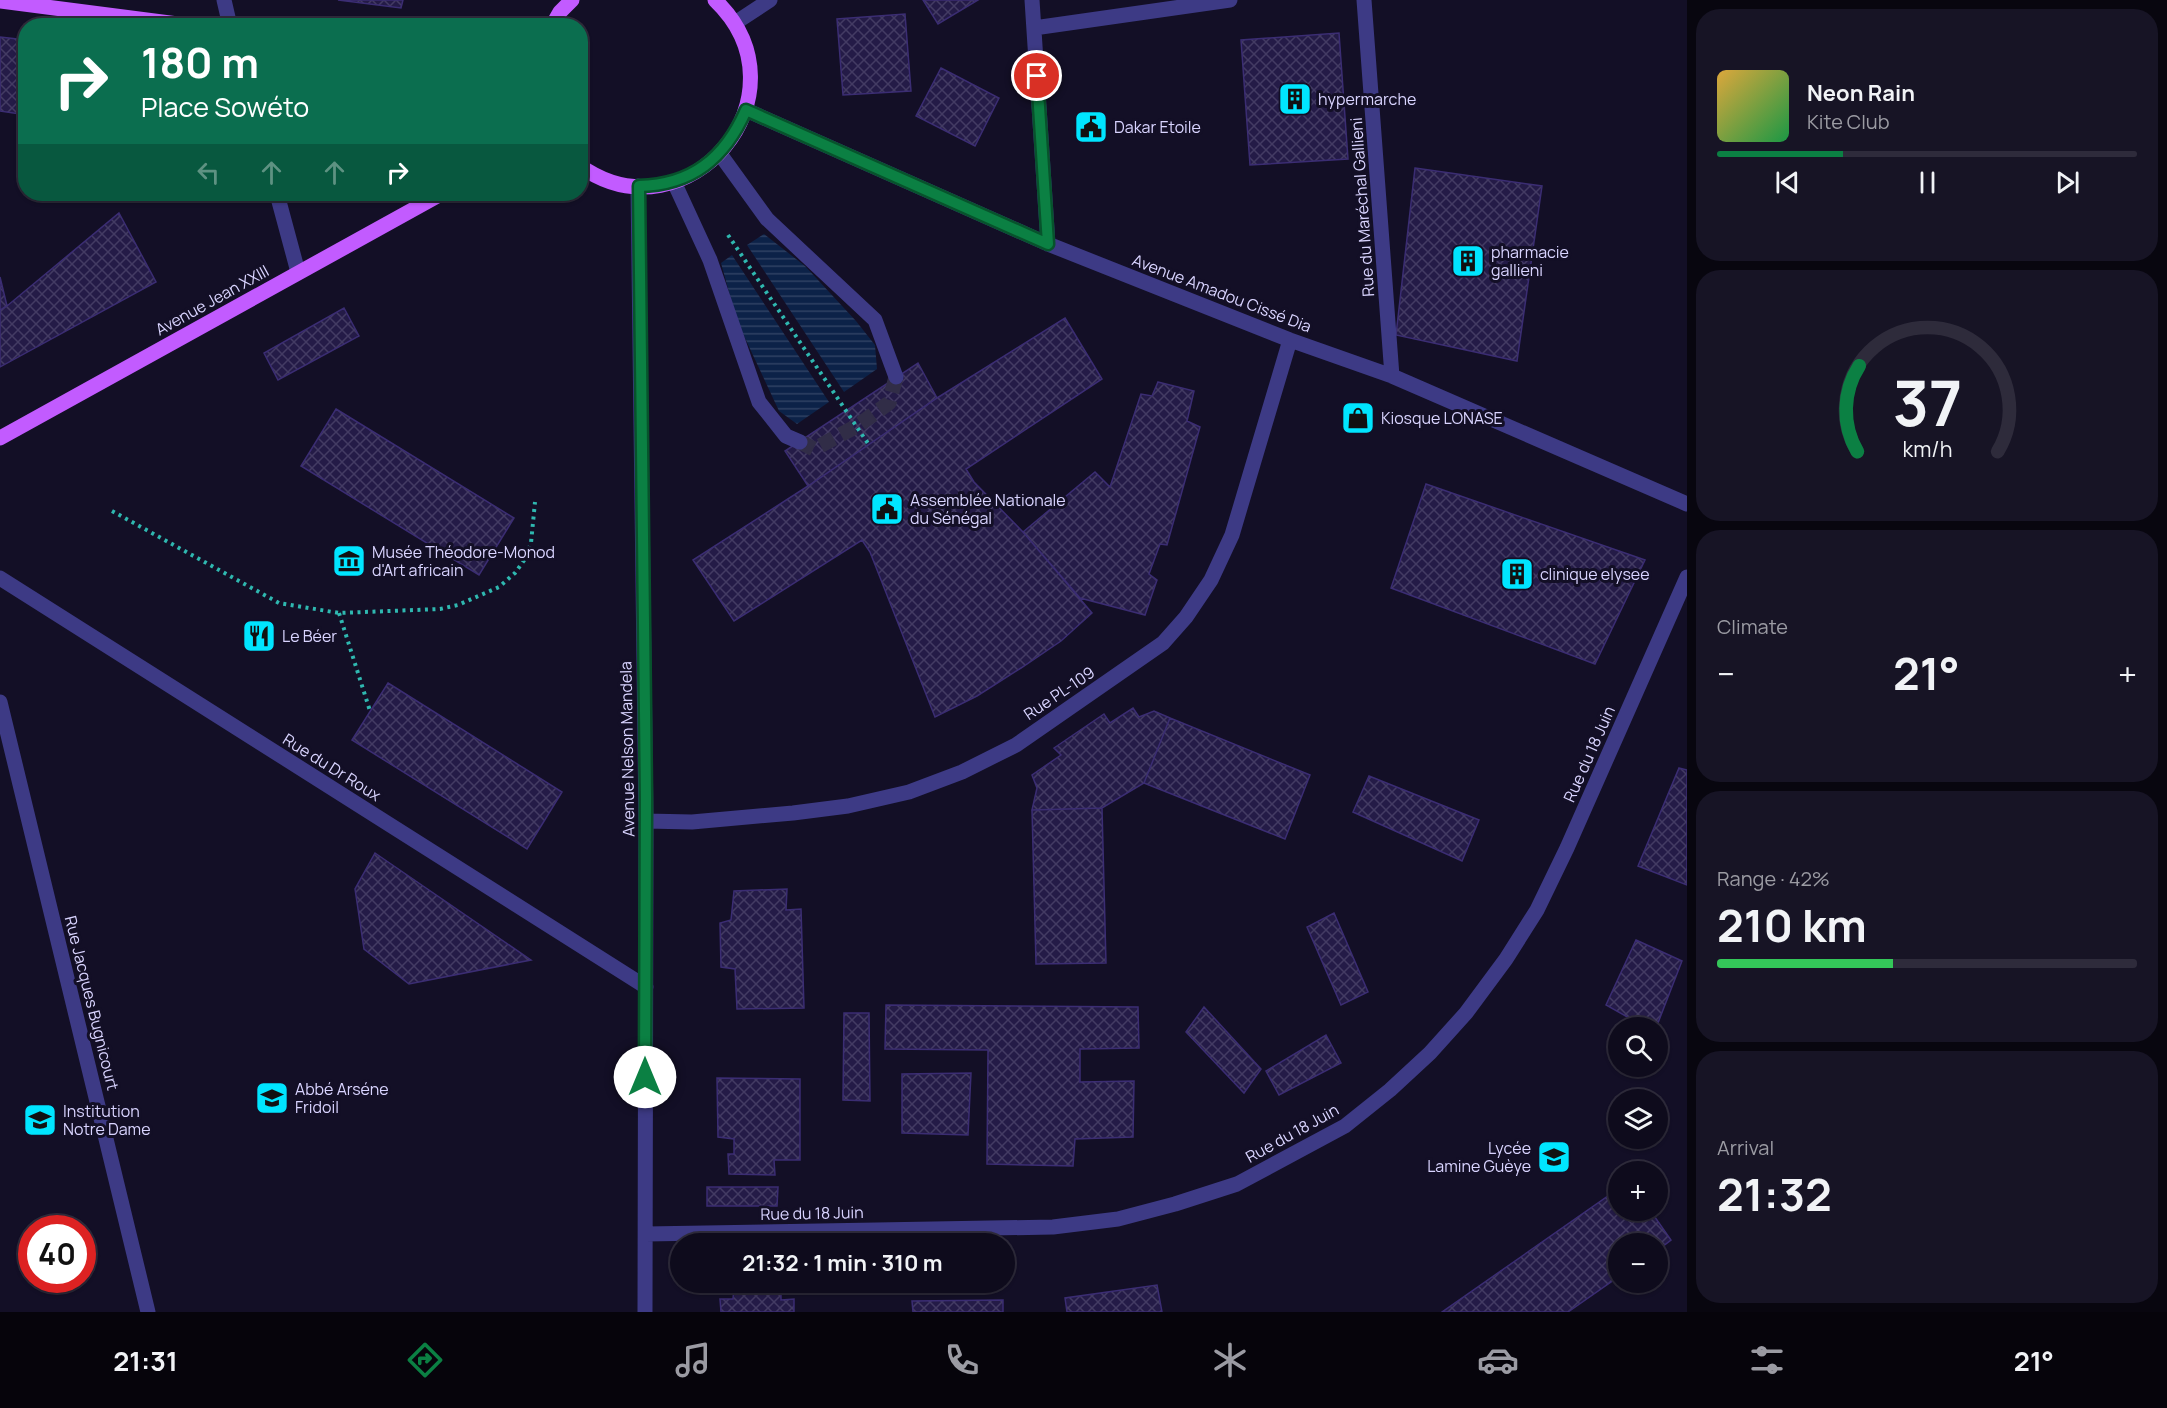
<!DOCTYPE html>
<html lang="en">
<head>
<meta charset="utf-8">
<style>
	:root { --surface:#0e0b1c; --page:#171425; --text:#f1f3f6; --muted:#9b9ba3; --line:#2e2b3b; --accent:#0b8043 }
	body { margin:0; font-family:Manrope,sans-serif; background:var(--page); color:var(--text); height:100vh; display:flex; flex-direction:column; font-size:22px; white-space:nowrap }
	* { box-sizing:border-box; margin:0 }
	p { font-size:20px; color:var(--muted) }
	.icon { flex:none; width:33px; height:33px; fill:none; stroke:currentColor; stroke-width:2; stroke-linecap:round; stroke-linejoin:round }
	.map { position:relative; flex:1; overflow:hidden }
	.side { display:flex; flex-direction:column; gap:9px; padding:9px; background:#08060f; width:480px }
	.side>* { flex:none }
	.hud { position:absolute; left:18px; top:18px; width:570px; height:183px; border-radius:24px; box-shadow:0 2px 4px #0004,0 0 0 2px var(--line); background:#0b6e4f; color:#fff; overflow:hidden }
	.controls { position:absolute; left:1608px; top:1017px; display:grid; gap:12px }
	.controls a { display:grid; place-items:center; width:60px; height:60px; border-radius:50%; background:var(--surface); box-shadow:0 2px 4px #0004,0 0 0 2px var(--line); font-size:30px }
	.speed { position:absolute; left:18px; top:1215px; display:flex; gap:12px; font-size:30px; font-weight:700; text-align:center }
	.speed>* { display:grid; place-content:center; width:78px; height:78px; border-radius:50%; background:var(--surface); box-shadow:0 2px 4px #0004,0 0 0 2px var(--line); line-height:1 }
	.speed .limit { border:9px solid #d22; background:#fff; color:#111 }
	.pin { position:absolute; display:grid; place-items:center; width:51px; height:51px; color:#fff; margin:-26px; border:3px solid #fff; border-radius:50%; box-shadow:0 2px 6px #0007 }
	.me { position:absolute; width:66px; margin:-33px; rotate:0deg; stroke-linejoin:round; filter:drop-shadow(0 0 4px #0008) }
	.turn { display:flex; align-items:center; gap:21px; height:126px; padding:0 24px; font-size:27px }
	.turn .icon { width:78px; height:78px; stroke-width:2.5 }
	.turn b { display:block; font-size:42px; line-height:51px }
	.lanes { display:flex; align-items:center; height:57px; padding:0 24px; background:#0003; justify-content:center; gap:30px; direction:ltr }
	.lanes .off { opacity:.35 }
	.big { font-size:45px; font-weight:700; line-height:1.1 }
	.side .widget { flex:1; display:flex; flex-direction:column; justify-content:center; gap:9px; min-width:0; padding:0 21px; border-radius:24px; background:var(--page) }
	.side .dial { align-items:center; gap:0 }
	.dial svg { height:156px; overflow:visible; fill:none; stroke:var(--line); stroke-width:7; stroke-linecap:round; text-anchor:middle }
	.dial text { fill:var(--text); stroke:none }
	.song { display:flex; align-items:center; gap:18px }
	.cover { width:72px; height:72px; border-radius:9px; background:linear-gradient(135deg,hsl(40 70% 55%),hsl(140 70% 35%)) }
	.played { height:6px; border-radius:3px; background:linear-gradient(90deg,var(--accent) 30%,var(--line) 30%) }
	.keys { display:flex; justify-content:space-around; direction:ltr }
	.heat { display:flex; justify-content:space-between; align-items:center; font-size:33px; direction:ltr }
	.charge { height:9px; border-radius:4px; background:linear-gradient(90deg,#34c759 42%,var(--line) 0) }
	.trip { position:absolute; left:670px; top:1233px; width:345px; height:60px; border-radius:30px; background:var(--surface); box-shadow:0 2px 4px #0004,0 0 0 2px var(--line); font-weight:700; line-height:60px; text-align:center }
	.tabs { display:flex; height:96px; justify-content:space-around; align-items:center; background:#06040b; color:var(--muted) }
	.tabs .icon { width:42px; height:42px }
	.tabs .on { color:var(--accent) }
	.tabs b { font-size:27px; color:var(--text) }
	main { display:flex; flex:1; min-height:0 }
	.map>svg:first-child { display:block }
	.water { fill:url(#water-rules) }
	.building { fill:url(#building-cross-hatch); stroke:#3b2d73; stroke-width:1.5 }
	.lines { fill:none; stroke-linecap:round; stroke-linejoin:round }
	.minor-tunnel { stroke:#312d47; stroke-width:15; stroke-dasharray:15 8; stroke-linecap:butt }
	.path { stroke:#2fb8b0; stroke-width:4; stroke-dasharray:3 4.5; stroke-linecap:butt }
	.minor { stroke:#3d3a85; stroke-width:15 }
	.major { stroke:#c25bff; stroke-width:15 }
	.route-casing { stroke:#07532c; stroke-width:15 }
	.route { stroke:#0b8043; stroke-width:10 }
	.labels { text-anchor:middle; stroke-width:6; stroke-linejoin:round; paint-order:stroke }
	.poi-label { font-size:16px; fill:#d9d4ff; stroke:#130f26; text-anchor:start }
	.street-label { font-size:16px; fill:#d9d4ff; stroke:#130f26 }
</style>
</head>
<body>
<main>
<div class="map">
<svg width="1687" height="1312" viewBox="0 0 1687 1312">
	<defs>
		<pattern id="water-rules" width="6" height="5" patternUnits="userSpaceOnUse" patternTransform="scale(1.5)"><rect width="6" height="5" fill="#0c2248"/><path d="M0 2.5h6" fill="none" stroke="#2f4163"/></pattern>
		<pattern id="building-cross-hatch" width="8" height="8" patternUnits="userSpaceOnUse" patternTransform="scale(1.5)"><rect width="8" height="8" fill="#241b47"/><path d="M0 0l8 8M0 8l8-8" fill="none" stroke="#433b63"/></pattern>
	</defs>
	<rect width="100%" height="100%" fill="#130f26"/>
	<path class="water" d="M 764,234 L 805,266 L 856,321 L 875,345 L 877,369 L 844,392 L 747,245 Z
		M 732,255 L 829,402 L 797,424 L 779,411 L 737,321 L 721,263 Z"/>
	<path class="building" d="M 338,0 L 403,0 L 401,8 Z
		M 923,0 L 978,0 L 938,24 Z
		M 905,14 L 911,91 L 843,95 L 837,19 Z
		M 1339,33 L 1348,159 L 1250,165 L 1241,40 Z
		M 0,37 L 26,40 L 26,115 L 0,111 Z
		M 941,68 L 999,98 L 975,146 L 916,116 Z
		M 1415,168 L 1542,186 L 1517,361 L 1396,335 Z
		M 119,213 L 156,282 L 0,367 L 0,310 L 7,306 Z
		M 0,277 L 7,306 L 0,310 Z
		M 344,308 L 359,336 L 278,380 L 264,353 Z
		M 1065,318 L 1102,379 L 966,469 L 974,482 L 1023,532 L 1092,613 L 1061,641 L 1021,668 L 977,696 L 935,717 L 870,552 L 862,540 L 734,621 L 693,560 L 808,486 L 937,398 Z
		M 918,363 L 937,398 L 808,486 L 785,451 Z
		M 1158,382 L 1194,391 L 1187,421 L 1200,427 L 1167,545 L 1160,544 L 1149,574 L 1157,580 L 1145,615 L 1080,598 L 1023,532 L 1095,472 L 1110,487 L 1141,394 L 1152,396 Z
		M 336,409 L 514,518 L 479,575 L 301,466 Z
		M 1426,484 L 1645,560 L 1595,664 L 1391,588 Z
		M 388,683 L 562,792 L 527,849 L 352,740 Z
		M 1133,708 L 1139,717 L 1154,711 L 1170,718 L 1144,783 L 1102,808 L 1032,810 L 1037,788 L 1032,775 L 1061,755 L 1054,748 L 1104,714 L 1110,723 Z
		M 1170,718 L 1310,775 L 1285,839 L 1144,783 Z
		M 1679,768 L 1687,770 L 1687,885 L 1638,866 Z
		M 1369,776 L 1479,820 L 1462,861 L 1353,812 Z
		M 1102,808 L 1106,963 L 1036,964 L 1032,810 Z
		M 375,853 L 531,960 L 409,984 L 364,949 L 355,889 Z
		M 787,889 L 786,910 L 801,909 L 804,1008 L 737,1009 L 735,969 L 721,967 L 720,923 L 731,920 L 734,891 Z
		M 1334,913 L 1368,992 L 1341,1005 L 1307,927 Z
		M 1636,940 L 1682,961 L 1656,1028 L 1647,1028 L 1606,1005 Z
		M 886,1005 L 1138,1007 L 1139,1048 L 1080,1049 L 1080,1082 L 1134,1081 L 1133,1137 L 1075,1139 L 1073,1166 L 987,1164 L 988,1050 L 885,1049 Z
		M 1204,1007 L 1261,1069 L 1244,1093 L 1186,1032 Z
		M 844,1013 L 869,1013 L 870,1101 L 843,1100 Z
		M 1326,1035 L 1341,1063 L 1279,1095 L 1266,1071 Z
		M 971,1073 L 968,1135 L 902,1133 L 902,1074 Z
		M 717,1078 L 800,1079 L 800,1160 L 774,1160 L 775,1175 L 729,1174 L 728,1154 L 734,1154 L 734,1139 L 718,1137 Z
		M 707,1187 L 778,1187 L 777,1206 L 707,1206 Z
		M 1618,1189 L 1618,1210 L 1650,1210 L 1671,1240 L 1658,1250 L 1658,1244 L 1618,1244 L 1618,1277 L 1568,1312 L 1442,1312 Z
		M 781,1284 L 781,1300 L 794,1299 L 794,1312 L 721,1312 L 720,1299 L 733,1299 L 734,1286 Z
		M 1157,1285 L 1162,1312 L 1067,1312 L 1065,1298 Z
		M 1003,1300 L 1003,1312 L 913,1312 L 912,1301 Z"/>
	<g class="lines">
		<path class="minor-tunnel" d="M 800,442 L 814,449 L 857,426 L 889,403 L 896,377"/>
		<path class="path" d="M 728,235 L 869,445
			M 112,511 L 279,603 L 339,613 L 440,609 L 458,605 L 499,587 L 515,573 L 525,559 L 531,543 L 535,502
			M 339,613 L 370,711"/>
		<path class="minor" d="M 224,0 L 230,26
			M 1032,0 L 1048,244
			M 1364,0 L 1392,376
			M 735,23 L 770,0
			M 1034,28 L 1230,0
			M 746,110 L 1048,244 L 1290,340 L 1392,376 L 1687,504
			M 720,154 L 767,219 L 875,320 L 896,377
			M 674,182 L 710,260 L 759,402 L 786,436 L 800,442
			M 638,186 L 646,821 L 645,1312
			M 277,194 L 298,272
			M 0,578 L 646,987
			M 0,702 L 148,1312
			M 646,821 L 692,822 L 793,813 L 848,806 L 909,792 L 962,772 L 1016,745 L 1163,643 L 1186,617 L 1211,580 L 1232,535 L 1290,340
			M 646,1234 L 1053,1227 L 1118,1219 L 1175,1204 L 1237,1184 L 1345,1126 L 1390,1090 L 1430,1053 L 1466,1013 L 1506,959 L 1537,910 L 1567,848 L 1687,577"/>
		<path class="major" d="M 0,1 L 193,26
			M 552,26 L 560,12 L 572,0
			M 580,166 C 688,242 813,94 715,0
			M 0,438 L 441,194"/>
	</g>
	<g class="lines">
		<defs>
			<path id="route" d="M 645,1077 L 646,798 L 639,186 C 692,185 725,158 746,110 L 1048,244 L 1037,76"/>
		</defs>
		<use href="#route" class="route-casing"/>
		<use href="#route" class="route"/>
	</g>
	<defs>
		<symbol id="building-square" viewBox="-11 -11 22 22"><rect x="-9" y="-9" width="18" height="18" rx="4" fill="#00e5ff" stroke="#130f26"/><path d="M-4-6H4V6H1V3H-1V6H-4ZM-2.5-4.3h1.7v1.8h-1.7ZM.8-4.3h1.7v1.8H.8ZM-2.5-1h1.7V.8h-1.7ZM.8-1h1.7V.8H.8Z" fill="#111"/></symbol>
		<symbol id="civic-square" viewBox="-11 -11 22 22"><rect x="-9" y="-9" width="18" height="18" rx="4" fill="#00e5ff" stroke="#130f26"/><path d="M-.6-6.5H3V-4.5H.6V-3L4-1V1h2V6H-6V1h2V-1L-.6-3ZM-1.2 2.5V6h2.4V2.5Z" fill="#111"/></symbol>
		<symbol id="shop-square" viewBox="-11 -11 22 22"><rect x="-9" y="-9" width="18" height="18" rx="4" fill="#00e5ff" stroke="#130f26"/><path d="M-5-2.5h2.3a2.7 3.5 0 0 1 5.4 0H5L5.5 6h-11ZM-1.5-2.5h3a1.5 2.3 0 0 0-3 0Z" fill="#111"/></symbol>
		<symbol id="museum-square" viewBox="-11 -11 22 22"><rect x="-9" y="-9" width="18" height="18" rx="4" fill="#00e5ff" stroke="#130f26"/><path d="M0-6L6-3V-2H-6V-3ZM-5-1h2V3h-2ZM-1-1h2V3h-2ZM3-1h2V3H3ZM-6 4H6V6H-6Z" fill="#111"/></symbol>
		<symbol id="restaurant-square" viewBox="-11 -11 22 22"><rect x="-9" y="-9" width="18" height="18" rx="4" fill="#00e5ff" stroke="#130f26"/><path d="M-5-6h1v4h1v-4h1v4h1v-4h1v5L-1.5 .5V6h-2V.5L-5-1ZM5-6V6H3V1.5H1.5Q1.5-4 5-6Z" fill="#111"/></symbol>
		<symbol id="school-square" viewBox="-11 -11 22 22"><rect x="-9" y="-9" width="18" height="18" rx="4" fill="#00e5ff" stroke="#130f26"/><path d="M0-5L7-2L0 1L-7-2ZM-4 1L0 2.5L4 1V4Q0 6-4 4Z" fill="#111"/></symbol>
	</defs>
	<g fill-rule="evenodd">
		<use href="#building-square" x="1276" y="80" width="38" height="38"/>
		<use href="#civic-square" x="1072" y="108" width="38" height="38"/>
		<use href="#building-square" x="1449" y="242" width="38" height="38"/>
		<use href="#shop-square" x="1339" y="399" width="38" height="38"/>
		<use href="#civic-square" x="868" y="490" width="38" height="38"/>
		<use href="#museum-square" x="330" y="542" width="38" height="38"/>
		<use href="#building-square" x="1498" y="555" width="38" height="38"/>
		<use href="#restaurant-square" x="240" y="617" width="38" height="38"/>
		<use href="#school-square" x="253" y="1079" width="38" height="38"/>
		<use href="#school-square" x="21" y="1101" width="38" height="38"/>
		<use href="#school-square" x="1535" y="1138" width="38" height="38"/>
	</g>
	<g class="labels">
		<g class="poi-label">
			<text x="1318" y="105">hypermarche</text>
			<text x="1114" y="133">Dakar Etoile</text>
			<text x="1491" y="258">pharmacie<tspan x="1491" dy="18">gallieni</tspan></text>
			<text x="1381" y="424">Kiosque LONASE</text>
			<text x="910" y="506">Assemblée Nationale<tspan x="910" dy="18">du Sénégal</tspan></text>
			<text x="372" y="558">Musée Théodore-Monod<tspan x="372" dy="18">d'Art africain</tspan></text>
			<text x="1540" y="580">clinique elysee</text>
			<text x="282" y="642">Le Béer</text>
			<text x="295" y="1095">Abbé Arséne<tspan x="295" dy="18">Fridoil</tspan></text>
			<text x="63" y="1117">Institution<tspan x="63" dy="18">Notre Dame</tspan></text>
			<text x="1531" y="1154" text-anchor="end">Lycée<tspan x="1531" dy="18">Lamine Guèye</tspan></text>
		</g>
		<g class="street-label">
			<text transform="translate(1362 207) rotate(-94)" y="6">Rue du Maréchal Gallieni</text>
			<text transform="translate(1222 293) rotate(21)" y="6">Avenue Amadou Cissé Dia</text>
			<text transform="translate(212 300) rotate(-29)" y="6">Avenue Jean XXIII</text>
			<text transform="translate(1059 693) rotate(-34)" y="6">Rue PL-109</text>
			<text transform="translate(627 749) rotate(-91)" y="6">Avenue Nelson Mandela</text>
			<text transform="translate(1589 754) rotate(-66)" y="6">Rue du 18 Juin</text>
			<text transform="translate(332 767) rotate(32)" y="6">Rue du Dr Roux</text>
			<text transform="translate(92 1003) rotate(76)" y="6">Rue Jacques Bugnicourt</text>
			<text transform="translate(1292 1133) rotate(-29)" y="6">Rue du 18 Juin</text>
			<text transform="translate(812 1213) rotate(-1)" y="6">Rue du 18 Juin</text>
		</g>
	</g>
</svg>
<div class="controls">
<a><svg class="icon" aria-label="search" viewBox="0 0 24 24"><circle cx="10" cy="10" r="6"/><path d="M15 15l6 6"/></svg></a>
<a><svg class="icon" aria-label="layers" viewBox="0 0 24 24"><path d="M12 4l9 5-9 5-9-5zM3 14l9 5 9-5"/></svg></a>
<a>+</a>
<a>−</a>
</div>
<div class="speed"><div class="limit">40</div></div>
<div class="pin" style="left:1037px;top:76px;background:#d93025"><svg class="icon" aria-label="arrive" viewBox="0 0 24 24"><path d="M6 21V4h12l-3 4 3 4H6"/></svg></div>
<svg class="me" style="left:645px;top:1077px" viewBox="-20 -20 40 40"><circle r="19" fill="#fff"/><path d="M0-13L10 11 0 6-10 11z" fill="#0b8043"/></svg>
<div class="trip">21:32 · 1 min · 310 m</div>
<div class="hud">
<div class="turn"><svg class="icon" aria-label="right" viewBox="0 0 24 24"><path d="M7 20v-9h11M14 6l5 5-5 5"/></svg><div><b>180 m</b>Place Sowéto</div></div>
<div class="lanes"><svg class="icon off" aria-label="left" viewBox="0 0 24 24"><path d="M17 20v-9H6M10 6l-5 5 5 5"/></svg><svg class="icon off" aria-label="ahead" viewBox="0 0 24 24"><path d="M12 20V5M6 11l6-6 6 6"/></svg><svg class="icon off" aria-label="ahead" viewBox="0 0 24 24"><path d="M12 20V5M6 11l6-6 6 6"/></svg><svg class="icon" aria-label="right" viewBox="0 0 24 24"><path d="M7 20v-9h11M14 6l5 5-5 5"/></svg></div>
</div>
</div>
<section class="side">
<div class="widget">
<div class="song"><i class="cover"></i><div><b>Neon Rain</b><p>Kite Club</p></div></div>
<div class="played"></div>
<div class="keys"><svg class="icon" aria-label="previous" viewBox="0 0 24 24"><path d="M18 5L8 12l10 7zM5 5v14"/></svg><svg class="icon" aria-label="pause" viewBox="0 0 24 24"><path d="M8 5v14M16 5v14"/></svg><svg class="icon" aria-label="next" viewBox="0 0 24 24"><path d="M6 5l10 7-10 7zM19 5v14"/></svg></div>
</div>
<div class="widget dial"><svg viewBox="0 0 100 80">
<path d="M14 69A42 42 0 1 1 86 69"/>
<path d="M14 69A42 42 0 0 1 15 25" stroke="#0b8043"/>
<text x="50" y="56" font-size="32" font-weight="700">37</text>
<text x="50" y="72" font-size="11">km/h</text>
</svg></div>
<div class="widget"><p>Climate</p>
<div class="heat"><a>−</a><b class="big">21°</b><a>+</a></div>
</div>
<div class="widget"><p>Range · 42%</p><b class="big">210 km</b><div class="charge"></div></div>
<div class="widget"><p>Arrival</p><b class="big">21:32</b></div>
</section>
</main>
<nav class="tabs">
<b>21:31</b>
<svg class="icon on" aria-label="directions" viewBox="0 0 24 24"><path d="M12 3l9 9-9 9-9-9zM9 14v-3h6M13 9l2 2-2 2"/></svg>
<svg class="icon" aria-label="music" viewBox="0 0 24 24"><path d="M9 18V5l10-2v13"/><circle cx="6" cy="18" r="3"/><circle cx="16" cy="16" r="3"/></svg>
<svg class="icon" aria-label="phone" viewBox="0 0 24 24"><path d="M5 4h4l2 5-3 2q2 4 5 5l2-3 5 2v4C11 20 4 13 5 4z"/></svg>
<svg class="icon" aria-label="climate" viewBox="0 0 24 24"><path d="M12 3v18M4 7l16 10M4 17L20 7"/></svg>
<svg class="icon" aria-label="car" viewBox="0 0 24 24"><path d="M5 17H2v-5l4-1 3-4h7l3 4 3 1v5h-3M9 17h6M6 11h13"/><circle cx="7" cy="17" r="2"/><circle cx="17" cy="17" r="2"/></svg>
<svg class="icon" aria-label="filters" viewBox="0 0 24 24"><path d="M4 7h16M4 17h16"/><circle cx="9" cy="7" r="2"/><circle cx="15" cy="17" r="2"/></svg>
<b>21°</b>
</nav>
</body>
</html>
